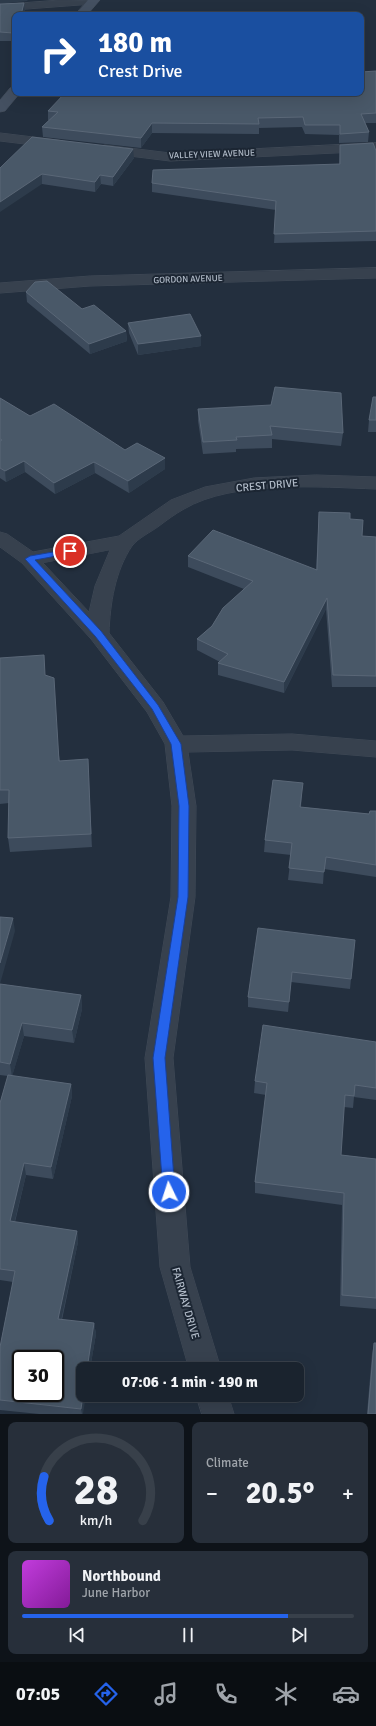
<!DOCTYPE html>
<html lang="en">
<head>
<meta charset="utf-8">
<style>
	:root { --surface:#1a232e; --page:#272f3a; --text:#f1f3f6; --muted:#9fa4aa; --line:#38404a; --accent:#2563eb }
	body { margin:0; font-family:Signika,sans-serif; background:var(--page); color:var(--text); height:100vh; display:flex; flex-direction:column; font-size:15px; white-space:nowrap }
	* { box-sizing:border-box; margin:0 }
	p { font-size:13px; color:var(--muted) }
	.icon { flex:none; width:22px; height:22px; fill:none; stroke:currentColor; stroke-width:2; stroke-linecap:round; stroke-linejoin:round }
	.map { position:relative; height:1414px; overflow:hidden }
	.details { display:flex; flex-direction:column; gap:8px; padding:8px; background:#0e1319; flex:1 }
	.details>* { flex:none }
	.guide { position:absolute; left:12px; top:12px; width:352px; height:84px; border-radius:8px; box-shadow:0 4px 16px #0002,0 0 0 1px var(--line); background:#1a4fa0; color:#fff; overflow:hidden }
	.speed { position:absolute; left:12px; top:1350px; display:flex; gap:8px; font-size:20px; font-weight:700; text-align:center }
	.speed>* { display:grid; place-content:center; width:52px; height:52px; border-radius:50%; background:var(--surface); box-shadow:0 4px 16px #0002,0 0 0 1px var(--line); line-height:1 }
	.speed .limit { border:2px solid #111; border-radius:6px; background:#fff; color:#111 }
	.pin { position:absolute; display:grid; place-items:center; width:34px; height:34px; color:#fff; margin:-17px; border:2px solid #fff; border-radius:50%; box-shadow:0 1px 4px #0007 }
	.me { position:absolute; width:44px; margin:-22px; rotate:356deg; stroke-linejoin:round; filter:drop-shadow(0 0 3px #0008) }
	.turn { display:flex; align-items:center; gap:14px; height:84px; padding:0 20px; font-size:18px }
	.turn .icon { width:52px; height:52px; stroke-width:2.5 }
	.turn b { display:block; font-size:28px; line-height:34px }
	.big { font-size:30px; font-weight:700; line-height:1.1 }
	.details .widget { flex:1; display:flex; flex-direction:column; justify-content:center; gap:6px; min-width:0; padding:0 14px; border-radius:8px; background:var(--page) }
	.details .dial { align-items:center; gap:0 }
	.dial svg { height:104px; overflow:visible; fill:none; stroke:var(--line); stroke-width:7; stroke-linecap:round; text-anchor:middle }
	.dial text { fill:var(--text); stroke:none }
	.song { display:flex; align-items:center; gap:12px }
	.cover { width:48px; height:48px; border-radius:6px; background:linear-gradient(135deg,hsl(290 70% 55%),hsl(290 70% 35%)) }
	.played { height:4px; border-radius:2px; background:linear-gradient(90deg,var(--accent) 80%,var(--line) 80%) }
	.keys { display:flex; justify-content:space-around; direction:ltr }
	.heat { display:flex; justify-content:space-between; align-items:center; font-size:22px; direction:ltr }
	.details .tiles { flex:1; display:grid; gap:8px; grid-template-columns:1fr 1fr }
	.widget:last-child { grid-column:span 2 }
	.trip { position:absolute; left:76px; top:1362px; width:228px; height:40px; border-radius:8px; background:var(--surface); box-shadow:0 4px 16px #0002,0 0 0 1px var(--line); font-weight:700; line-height:40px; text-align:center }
	.tab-bar { display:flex; height:64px; justify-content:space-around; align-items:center; background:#0a0e12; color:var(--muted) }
	.tab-bar .icon { width:28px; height:28px }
	.tab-bar .on { color:var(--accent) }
	.tab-bar b { font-size:18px; color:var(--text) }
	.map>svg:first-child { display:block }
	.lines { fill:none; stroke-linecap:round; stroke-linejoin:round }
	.street-casing { stroke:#404a57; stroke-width:1 }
	.secondary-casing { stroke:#404a57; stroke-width:1 }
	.street { fill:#37414e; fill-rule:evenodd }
	.secondary { fill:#445061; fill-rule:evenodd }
	.wall { fill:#3d4b5c }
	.shaded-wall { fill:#2d3b4b }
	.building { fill:#495868; stroke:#5a6777; fill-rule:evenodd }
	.route { fill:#2563eb; stroke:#184099 }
	.labels { text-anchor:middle; stroke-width:4; stroke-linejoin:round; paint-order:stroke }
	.far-street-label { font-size:9px; fill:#b2bcc9; stroke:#1c2633 }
	.street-label { font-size:11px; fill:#b2bcc9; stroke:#1c2633 }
</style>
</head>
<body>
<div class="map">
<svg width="376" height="1414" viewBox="0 0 376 1414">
	<rect width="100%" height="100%" fill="#232f3e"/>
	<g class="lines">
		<defs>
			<path id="street" d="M 60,0 L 99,1 L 93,4 L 0,11 L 0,5 Z
				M 0,133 L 58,140 L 63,141 L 65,144 L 63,147 L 58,148 L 0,141 Z
				M 376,143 L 376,151 L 170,161 L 105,153 L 100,152 L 98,149 L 100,146 L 105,145 L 170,153 Z
				M 376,268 L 376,278 L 90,286 L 0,293 L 0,283 L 90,276 Z
				M 316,475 L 376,477 L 376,489 C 321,487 233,480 184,509 C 175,514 167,520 159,526 C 151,532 138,538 132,546 C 115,571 110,604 109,633 L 163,702 L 183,736 L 292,734 L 376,741 L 376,757 L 292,750 L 188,752 L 196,806 L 195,897 L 173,1058 L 190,1267 L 221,1369 L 189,1369 L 160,1267 L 145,1058 L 171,897 L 172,806 L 165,744 L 147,712 L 91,639 L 22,563 L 0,547 L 0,532 L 7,534 L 33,552 L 119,536 L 171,500 L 205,487 L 254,478 ZM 110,550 L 95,586 L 89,612 L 43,563 Z
				M 196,1395 L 228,1395 L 234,1414 L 202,1414 Z"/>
			<path id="secondary" d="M 88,0 L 100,0 L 87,15 L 75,15 Z
				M 15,87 L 15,93 L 20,93 L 5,111 L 0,112 L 0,100 L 10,88 Z"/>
		</defs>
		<use href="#street" class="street-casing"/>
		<use href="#secondary" class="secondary-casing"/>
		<use href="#street" class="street"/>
		<use href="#secondary" class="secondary"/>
	</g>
	<path class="wall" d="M 24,3 L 25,11 L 15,15 L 15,37 L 14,41 L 0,41 L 0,4 Z
		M 376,71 L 376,123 L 365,123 L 369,132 L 368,142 L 339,143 L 339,135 L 305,134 L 302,127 L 259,128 L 259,134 L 152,133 L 141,148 L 43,137 L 42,127 L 49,120 L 48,120 L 48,111 Z
		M 340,145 L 376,151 L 376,241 L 274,243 L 276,210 L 152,192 L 152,183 L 339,164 Z
		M 134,158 L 113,186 L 101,184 L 95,192 L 42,184 L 0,168 Z
		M 26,292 L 82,309 L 126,331 L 127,341 L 90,354 L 27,302 Z
		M 128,323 L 201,336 L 201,346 L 138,355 L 129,333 Z
		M 376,397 L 376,432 L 368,432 L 369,420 Z
		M 0,398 L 30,416 L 125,450 L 165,458 L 165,469 L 129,493 L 95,473 L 55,494 L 25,472 L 6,482 L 0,478 Z
		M 198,409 L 343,433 L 341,446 L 272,439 L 272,448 L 236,449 L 236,452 L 203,454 L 198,421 Z
		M 319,512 L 350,519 L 362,536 L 376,537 L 376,687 L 332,687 L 326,609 L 284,693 L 218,675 L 218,663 L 220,662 L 197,650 L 197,639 L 212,626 L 244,589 L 188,567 L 188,556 L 316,570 Z
		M 0,658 L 45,675 L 60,761 L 88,759 L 92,847 L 10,852 L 8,838 L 9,803 L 0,804 Z
		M 302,795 L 301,807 L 369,814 L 376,811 L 376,877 L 324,869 L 323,884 L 288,880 L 291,855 L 264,852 L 265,840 Z
		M 258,928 L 351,979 L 350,989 L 291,982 L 288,1012 L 248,1007 L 248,997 Z
		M 0,984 L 81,995 L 82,1009 L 74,1043 L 24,1036 L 12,1076 L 71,1084 L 72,1096 L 53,1179 L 26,1175 L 15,1222 L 77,1231 L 78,1242 L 62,1320 L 94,1323 L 96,1334 L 90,1369 L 83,1369 L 83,1414 L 39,1414 L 0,1410 L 0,1347 L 13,1282 L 0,1280 L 0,1103 L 8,1076 L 0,1075 Z
		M 376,1042 L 376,1100 L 354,1097 L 353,1108 L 344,1107 L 341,1155 L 376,1159 L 376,1309 L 340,1306 L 342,1205 L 255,1193 L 255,1182 L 266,1095 L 254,1093 L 255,1081 Z
		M 374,1343 L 376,1414 L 367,1414 L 372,1354 Z"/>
	<path class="shaded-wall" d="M 0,0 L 28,0 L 27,1 L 0,4 Z
		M 24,3 L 25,11 L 24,15 L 21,15 Z
		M 15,27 L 15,37 L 14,41 L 13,33 Z
		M 152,123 L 152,133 L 141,148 L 141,138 Z
		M 133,149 L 134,158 L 113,186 L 113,177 Z
		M 42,174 L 42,184 L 0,212 L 0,202 Z
		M 100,175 L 101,184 L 95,192 L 95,182 Z
		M 126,331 L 127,341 L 90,354 L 89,344 Z
		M 201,336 L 201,346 L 138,355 L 138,344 Z
		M 165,458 L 165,469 L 129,493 L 128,481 Z
		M 24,461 L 25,472 L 6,482 L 5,471 Z
		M 94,462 L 95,473 L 55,494 L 54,483 Z
		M 327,598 L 326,609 L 284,693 L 284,682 Z
		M 88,759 L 89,773 L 92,847 L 91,834 Z
		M 13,918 L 15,931 L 0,984 L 0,963 Z
		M 81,995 L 82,1009 L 74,1043 L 72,1030 Z
		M 22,1023 L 24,1036 L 12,1077 L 10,1064 Z
		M 71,1084 L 72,1096 L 53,1179 L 51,1167 Z
		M 24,1163 L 26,1175 L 12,1232 L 10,1221 Z
		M 77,1231 L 78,1242 L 59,1330 L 58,1319 Z
		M 94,1323 L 96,1334 L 90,1369 L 87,1369 Z
		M 83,1395 L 86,1395 L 83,1414 L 82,1414 L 81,1409 Z"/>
	<path class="building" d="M 24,3 L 21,15 L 15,15 L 15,27 L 13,33 L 0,32 L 0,4 Z
		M 376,71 L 376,113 L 361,114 L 369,132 L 340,134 L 340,125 L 305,125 L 303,117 L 258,118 L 259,124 L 152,123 L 141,138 L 42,127 L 58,112 L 48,111 L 65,93 L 361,93 L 361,72 Z
		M 32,137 L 133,149 L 113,177 L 100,175 L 95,182 L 42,174 L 0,202 L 0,168 Z
		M 373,143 L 376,151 L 376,231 L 274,234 L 276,201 L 152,183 L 153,170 L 340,164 L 340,145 Z
		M 47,281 L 82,309 L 94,305 L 126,331 L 89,344 L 26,292 L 35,282 Z
		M 190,314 L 201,336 L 138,344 L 128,323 Z
		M 275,387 L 341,393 L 343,433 L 270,426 L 272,435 L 236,437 L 237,440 L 203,442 L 198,409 L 271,405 Z
		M 373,397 L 376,397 L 376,420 L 369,420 Z
		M 0,398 L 30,416 L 54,404 L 125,450 L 137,443 L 165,458 L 128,481 L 94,462 L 54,483 L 24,461 L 5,471 L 0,468 L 0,441 L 2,440 L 0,439 Z
		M 319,512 L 350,513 L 350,519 L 363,520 L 362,536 L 376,537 L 376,676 L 333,675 L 327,598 L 284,682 L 218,663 L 228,654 L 197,639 L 212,626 L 223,608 L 253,581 L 188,556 L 213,530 L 317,570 Z
		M 44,655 L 45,675 L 54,678 L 59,761 L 88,759 L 91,834 L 8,838 L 9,790 L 0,790 L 0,658 Z
		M 273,780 L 303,783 L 300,807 L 369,814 L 370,811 L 376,811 L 376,865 L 326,857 L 324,872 L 289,868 L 292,843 L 265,840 Z
		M 0,917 L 13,918 L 0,963 Z
		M 258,928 L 355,940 L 351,979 L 292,972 L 289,1002 L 248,997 Z
		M 0,984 L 81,995 L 72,1030 L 22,1023 L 10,1064 L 0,1062 Z
		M 263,1025 L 376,1042 L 376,1088 L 355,1085 L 354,1096 L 345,1095 L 341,1155 L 376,1159 L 376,1298 L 342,1295 L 344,1193 L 255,1182 L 267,1083 L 255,1081 Z
		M 8,1075 L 71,1084 L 51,1167 L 24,1163 L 10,1221 L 77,1231 L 58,1319 L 94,1323 L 87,1369 L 83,1369 L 83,1395 L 81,1409 L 0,1400 L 0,1347 L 15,1271 L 0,1269 L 0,1103 ZM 21,1359 L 55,1359 L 55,1393 L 21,1393 Z
		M 374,1343 L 376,1343 L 376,1414 L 368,1414 Z"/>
	<path class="route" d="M 70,549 L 74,551 L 73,553 L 35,560 L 101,631 L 158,705 L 181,744 L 189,806 L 188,897 L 165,1058 L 175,1192 L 174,1196 L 169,1198 L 165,1196 L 163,1192 L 153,1058 L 178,897 L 179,806 L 171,744 L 152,709 L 95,636 L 25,559 L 30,556 Z"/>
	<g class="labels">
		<g class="far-street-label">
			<text transform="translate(212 154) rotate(-2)" y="3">VALLEY VIEW AVENUE</text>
			<text transform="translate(188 279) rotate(-2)" y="3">GORDON AVENUE</text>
		</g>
		<g class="street-label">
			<text transform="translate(267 485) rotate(-5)" y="4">CREST DRIVE</text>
			<text transform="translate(186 1303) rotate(74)" y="4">FAIRWAY DRIVE</text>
		</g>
	</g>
</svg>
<div class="speed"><div class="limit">30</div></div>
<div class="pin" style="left:70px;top:551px;background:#d93025"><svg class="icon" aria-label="arrive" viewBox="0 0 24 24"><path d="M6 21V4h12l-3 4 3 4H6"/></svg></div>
<svg class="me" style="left:169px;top:1192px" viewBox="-20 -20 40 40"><circle r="17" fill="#2563eb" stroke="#fff" stroke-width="3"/><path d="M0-11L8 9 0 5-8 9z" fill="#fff"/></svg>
<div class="trip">07:06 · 1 min · 190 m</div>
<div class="guide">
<div class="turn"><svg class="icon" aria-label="right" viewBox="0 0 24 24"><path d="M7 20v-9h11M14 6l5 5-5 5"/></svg><div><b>180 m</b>Crest Drive</div></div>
</div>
</div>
<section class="details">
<div class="tiles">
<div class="widget dial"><svg viewBox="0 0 100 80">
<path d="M14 69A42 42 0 1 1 86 69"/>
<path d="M14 69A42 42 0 0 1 10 35" stroke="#2563eb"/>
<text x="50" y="56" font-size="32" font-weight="700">28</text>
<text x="50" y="72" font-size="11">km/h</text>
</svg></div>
<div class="widget"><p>Climate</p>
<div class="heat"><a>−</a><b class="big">20.5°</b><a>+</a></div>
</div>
<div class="widget">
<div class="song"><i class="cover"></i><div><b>Northbound</b><p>June Harbor</p></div></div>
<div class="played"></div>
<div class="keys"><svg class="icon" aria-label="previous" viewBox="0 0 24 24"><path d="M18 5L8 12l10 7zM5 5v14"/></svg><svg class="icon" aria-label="pause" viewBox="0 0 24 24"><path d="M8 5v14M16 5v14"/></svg><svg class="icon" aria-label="next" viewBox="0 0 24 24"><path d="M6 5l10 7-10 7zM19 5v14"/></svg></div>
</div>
</div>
</section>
<nav class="tab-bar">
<b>07:05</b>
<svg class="icon on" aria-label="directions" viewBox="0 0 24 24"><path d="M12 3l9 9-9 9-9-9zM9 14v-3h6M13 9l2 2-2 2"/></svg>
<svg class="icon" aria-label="music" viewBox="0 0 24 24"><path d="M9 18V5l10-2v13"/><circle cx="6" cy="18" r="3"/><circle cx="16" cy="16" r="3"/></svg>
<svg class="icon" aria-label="phone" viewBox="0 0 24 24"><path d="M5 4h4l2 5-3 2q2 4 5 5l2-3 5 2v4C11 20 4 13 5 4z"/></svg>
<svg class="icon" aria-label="climate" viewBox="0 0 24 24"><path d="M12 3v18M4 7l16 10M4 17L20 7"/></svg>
<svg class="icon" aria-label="car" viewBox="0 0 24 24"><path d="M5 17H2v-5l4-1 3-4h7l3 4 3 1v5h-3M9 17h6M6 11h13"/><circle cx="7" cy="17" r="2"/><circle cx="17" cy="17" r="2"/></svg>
</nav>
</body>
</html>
